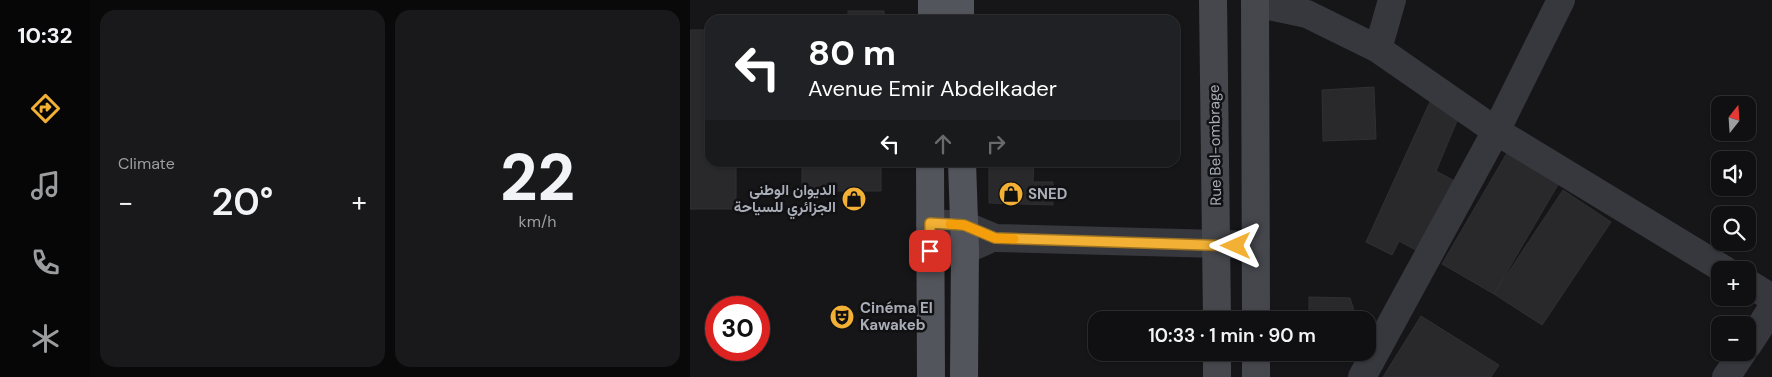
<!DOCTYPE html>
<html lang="en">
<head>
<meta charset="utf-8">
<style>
	:root { --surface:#101012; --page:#19191b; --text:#f1f3f6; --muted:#9c9d9f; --line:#303032; --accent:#f2b134 }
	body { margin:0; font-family:"DM Sans",Vazirmatn,sans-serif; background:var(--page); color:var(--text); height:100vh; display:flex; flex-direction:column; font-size:19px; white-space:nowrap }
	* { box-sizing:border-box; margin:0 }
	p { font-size:16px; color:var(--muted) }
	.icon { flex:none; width:28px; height:28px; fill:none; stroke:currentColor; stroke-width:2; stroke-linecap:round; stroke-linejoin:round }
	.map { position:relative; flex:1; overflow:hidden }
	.drawer { display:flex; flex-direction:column; gap:10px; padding:10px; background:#09090a; width:600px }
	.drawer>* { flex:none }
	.guide { position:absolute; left:15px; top:15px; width:475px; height:152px; border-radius:15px; box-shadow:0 1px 4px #0004,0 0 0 1px var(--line); background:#202124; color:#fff; overflow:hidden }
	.needle { width:32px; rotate:17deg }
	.fabs { position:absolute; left:1021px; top:96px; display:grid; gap:10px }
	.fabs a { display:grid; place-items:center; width:45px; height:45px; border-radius:10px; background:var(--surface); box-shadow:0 1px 4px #0004,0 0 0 1px var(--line); font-size:25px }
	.speed { position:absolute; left:15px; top:296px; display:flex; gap:10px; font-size:25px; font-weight:700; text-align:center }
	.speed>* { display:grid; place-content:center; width:65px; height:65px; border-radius:50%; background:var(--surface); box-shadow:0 1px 4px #0004,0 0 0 1px var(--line); line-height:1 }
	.speed .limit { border:8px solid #d22; background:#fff; color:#111 }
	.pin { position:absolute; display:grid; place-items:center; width:42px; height:42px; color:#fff; margin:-21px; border-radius:10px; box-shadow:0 2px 8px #0006 }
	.me { position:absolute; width:55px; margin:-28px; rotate:270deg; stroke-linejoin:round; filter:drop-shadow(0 0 4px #0008) }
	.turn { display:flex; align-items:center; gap:18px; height:105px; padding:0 20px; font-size:22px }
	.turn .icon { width:65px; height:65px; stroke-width:2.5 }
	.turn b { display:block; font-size:35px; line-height:42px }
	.lanes { display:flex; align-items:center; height:48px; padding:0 20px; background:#0003; justify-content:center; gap:25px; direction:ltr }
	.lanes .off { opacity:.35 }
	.big { font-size:38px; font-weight:600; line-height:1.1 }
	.drawer .widget { flex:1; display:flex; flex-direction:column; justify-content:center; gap:8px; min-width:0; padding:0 18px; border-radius:15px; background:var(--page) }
	.drawer .dial { align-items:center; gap:0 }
	.dial b { font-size:65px; line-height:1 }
	.heat { display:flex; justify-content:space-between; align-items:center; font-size:28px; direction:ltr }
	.drawer .tiles { flex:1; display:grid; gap:10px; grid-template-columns:repeat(2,1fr) }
	.trip { position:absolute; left:398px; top:311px; width:288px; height:50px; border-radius:15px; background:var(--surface); box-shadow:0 1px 4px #0004,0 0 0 1px var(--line); font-weight:600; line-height:50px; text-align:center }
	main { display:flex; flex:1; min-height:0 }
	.tabs { display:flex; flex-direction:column; width:90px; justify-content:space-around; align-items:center; background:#060607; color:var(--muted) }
	.tabs .icon { width:35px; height:35px }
	.tabs .current { color:var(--accent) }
	.tabs b { font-size:22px; color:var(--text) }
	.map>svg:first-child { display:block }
	.building { fill:#29292c; stroke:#303034 }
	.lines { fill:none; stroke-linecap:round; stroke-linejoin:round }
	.street { stroke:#37383d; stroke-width:28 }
	.secondary { stroke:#45474d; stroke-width:28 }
	.primary { stroke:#53555c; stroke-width:28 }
	.route-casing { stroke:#9d7322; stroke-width:12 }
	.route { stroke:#f2b134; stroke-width:9 }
	.slow { stroke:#f59e0b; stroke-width:9 }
	.labels { text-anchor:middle; stroke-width:5; stroke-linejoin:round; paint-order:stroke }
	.street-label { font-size:15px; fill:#a8adb8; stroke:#111113 }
	.poi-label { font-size:15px; font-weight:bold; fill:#a8adb8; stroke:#111113; text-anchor:start }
</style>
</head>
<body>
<main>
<nav class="tabs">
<b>10:32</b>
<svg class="icon current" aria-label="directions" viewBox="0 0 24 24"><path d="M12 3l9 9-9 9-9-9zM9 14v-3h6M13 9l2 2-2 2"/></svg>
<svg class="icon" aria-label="music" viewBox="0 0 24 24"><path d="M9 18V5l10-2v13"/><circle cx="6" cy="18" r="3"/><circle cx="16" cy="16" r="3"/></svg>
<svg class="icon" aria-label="phone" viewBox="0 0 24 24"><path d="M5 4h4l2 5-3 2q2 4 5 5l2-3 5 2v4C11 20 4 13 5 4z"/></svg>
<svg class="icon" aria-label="climate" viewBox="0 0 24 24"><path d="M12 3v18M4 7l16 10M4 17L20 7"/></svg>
</nav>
<section class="drawer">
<div class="tiles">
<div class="widget"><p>Climate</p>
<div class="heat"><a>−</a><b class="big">20°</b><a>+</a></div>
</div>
<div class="widget dial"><b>22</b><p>km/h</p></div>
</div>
</section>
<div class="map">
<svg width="1082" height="377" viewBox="0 0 1082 377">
	<rect width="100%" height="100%" fill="#161618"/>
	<path class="building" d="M 158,11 L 194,11 L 194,20 L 158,20 Z
		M 0,30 L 20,30 L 20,162 L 46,162 L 46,209 L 0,209 Z
		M 684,87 L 686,139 L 633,141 L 632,90 Z
		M 744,93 L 772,109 L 746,171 L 772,185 L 737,256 L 709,241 L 702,255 L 676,242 Z
		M 817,153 L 869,183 L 804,294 L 752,264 Z
		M 112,162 L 191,162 L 191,191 L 112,191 Z
		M 299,162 L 344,162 L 343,182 L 363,182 L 363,205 L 299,203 Z
		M 873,190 L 921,222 L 852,325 L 804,294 Z
		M 619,297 L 660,298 L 667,320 L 619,320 Z
		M 731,316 L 809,365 L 801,377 L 693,377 Z"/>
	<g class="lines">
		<path class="street" d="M 565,3 L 617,14 L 688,49 L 806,131 L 1035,270
			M 688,49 L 702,0
			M 240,223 L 274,225 L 305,238 L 566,245
			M 240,251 L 275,250 L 296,241
			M 1058,283 L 1082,298
			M 1058,345 L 1082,308
			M 672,377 L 806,131 L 871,0
			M 1036,377 L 1053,352"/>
		<path class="secondary" d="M 523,0 L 527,320
			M 565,0 L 566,320
			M 527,352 L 527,377
			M 566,377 L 566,352"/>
		<path class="primary" d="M 242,0 L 242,20
			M 270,0 L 270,20
			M 240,162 L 241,377
			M 272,162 L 275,250 L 274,377"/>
	</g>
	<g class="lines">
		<defs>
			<path id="route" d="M 240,251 L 240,223 L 274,225 L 305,238 L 546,246"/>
		</defs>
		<use href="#route" class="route-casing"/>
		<use href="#route" class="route"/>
		<path class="slow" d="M 260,224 L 274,225 L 305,238 L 324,239"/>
	</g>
	<defs>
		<symbol id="shop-disc" viewBox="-11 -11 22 22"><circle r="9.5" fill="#f2b134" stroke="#111113"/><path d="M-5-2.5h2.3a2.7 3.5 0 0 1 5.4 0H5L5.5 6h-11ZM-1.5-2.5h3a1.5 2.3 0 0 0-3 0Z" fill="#111"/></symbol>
		<symbol id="theatre-disc" viewBox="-11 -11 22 22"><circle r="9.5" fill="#f2b134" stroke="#111113"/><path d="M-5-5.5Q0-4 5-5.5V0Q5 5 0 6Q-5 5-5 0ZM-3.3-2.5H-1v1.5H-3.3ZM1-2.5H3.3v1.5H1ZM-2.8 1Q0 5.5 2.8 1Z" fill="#111"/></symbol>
	</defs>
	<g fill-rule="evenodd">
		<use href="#shop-disc" x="307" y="180" width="28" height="28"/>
		<use href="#shop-disc" x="150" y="185" width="28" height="28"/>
		<use href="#theatre-disc" x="138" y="303" width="28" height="28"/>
	</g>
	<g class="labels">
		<g class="street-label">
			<text transform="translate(525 145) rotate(-91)" y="5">Rue Bel-ombrage</text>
		</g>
		<g class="poi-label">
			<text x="146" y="195" text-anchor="end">الديوان الوطني<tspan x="146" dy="17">الجزائري للسياحة</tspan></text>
			<text x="338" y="199">SNED</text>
			<text x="170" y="313">Cinéma El<tspan x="170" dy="17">Kawakeb</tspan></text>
		</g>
	</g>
</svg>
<div class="fabs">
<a><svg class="needle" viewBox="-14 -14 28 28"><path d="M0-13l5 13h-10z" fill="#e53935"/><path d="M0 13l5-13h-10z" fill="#9c9d9f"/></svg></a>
<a><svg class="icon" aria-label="sound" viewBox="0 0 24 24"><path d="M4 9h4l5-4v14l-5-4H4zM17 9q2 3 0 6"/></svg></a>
<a><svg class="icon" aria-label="search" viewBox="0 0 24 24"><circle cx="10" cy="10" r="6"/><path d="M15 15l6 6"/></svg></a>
<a>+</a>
<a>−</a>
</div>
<div class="speed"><div class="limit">30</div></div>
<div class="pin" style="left:240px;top:251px;background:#d93025"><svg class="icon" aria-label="arrive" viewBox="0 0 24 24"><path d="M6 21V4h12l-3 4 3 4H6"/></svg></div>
<svg class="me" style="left:546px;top:246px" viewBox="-20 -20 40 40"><path d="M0-17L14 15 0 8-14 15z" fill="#f2b134" stroke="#fff" stroke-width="4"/></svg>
<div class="trip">10:33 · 1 min · 90 m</div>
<div class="guide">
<div class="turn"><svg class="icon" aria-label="left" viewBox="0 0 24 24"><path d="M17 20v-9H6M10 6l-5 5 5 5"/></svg><div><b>80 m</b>Avenue Emir Abdelkader</div></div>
<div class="lanes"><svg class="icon" aria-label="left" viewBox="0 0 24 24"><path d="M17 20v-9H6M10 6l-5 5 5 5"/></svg><svg class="icon off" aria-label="ahead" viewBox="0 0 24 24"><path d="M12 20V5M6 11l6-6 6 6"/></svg><svg class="icon off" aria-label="right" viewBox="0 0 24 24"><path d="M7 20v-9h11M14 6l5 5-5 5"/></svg></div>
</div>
</div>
</main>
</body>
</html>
